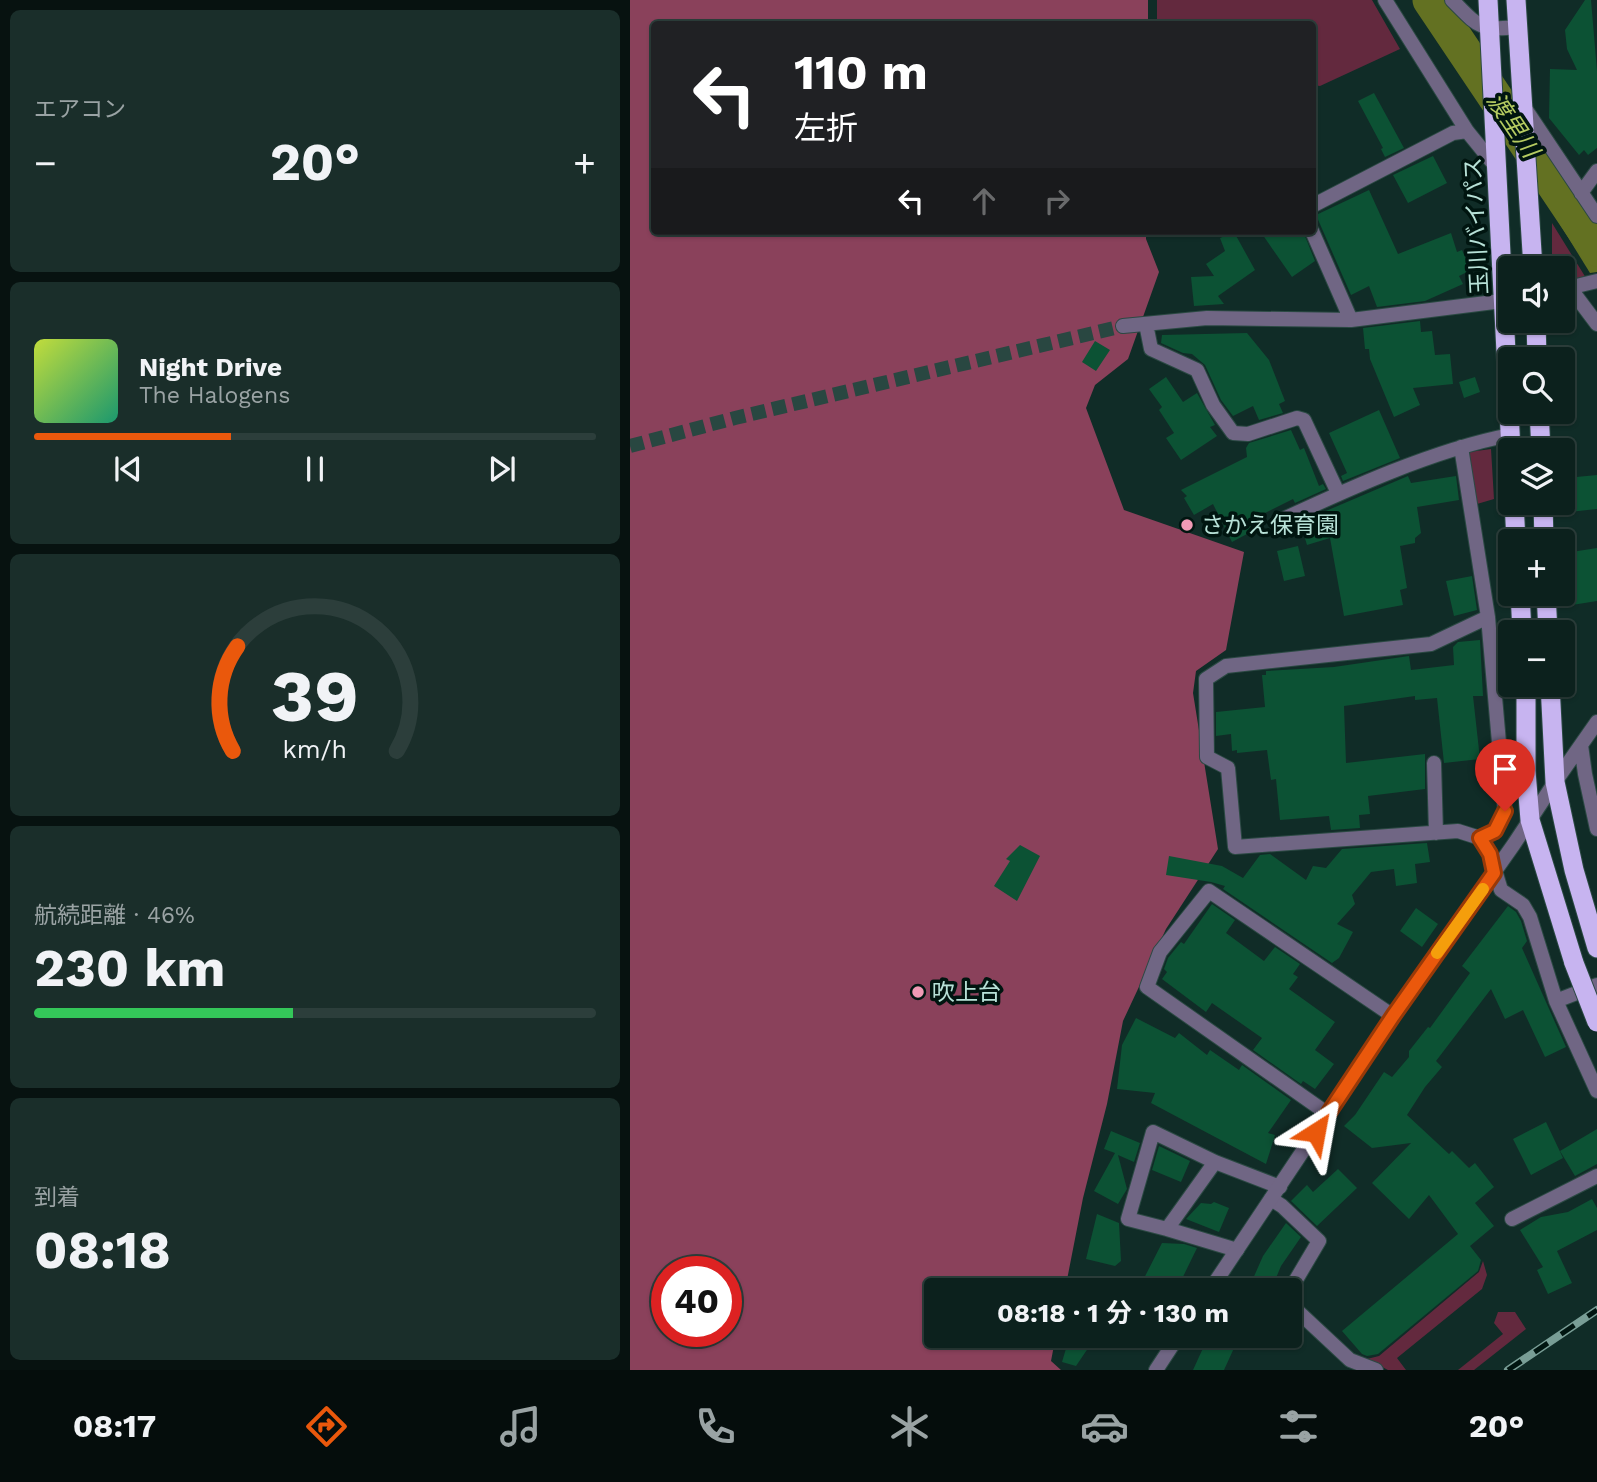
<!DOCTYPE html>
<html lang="ja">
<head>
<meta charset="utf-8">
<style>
	:root { --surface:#0c211d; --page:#1a2e2a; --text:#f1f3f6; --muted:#9aa3a4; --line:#2c3e3b; --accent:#ea580c }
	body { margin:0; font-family:"Work Sans","Noto Sans JP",sans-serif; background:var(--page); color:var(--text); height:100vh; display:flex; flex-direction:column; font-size:26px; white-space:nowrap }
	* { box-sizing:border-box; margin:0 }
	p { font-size:23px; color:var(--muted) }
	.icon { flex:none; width:38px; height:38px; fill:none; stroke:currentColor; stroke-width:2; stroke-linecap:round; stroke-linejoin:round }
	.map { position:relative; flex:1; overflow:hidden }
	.details { display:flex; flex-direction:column; gap:10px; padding:10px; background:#071210; width:630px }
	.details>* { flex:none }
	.top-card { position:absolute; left:21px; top:21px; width:665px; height:214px; border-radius:7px; box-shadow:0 2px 5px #0004,0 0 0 2px var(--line); background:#202124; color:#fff; overflow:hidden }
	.buttons { position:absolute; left:868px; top:256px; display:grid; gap:14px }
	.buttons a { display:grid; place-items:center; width:77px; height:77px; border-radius:7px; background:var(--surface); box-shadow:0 2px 5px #0004,0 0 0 2px var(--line); font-size:35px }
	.speed { position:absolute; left:21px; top:1256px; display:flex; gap:14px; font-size:35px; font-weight:700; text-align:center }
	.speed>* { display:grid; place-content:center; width:91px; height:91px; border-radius:50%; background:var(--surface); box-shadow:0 2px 5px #0004,0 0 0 2px var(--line); line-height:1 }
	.speed .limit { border:10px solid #d22; background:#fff; color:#111 }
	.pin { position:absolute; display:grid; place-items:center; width:60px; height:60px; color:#fff; margin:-72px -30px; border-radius:50% 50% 50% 0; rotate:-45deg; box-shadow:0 0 7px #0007 }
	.pin .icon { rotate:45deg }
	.me { position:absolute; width:77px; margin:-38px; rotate:34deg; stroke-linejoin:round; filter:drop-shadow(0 0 5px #0008) }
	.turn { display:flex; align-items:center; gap:24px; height:147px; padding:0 28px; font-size:32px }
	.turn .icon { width:91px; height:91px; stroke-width:2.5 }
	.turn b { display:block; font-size:49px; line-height:60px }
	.lanes { display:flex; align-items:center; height:66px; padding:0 28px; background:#0003; justify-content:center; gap:35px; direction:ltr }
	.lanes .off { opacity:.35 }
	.big { font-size:52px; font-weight:700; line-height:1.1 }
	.details .tile { flex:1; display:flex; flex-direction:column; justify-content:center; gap:10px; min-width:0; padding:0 24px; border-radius:10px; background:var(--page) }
	.details .dial { align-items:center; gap:0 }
	.dial svg { height:182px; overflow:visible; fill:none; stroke:var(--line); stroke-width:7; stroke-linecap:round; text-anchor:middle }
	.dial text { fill:var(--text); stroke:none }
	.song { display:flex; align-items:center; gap:21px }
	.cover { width:84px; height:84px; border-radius:10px; background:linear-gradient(135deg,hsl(70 70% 55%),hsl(160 70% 35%)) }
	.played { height:7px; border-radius:4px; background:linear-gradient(90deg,var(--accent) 35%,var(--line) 35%) }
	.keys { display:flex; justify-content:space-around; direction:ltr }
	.heat { display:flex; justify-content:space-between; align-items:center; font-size:38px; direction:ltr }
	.charge { height:10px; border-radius:5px; background:linear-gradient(90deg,#34c759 46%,var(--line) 0) }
	.trip { position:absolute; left:294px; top:1278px; width:378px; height:70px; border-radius:7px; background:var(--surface); box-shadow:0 2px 5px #0004,0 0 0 2px var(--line); font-weight:700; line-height:70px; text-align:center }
	.tabs { display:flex; height:112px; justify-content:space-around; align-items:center; background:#050d0c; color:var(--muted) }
	.tabs .icon { width:49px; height:49px }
	.tabs .on { color:var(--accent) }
	.tabs b { font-size:32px; color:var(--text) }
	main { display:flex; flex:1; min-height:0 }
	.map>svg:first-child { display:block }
	.green { fill:#63293e }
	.forest { fill:#8a415b; fill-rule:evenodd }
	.water { fill:#637122 }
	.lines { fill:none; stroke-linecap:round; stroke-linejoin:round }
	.river { stroke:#637122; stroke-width:35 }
	.building { fill:#0c5234 }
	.minor-tunnel { stroke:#294741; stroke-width:14; stroke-dasharray:14 7; stroke-linecap:butt }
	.minor-casing { stroke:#2b4943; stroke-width:16 }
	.tertiary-casing { stroke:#2b4943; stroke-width:16 }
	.trunk-casing { stroke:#2b4943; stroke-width:21 }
	.minor { stroke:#706684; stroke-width:14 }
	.tertiary { stroke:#706684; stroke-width:14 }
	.trunk { stroke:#c7b4f0; stroke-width:19 }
	.rail-casing { stroke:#799e96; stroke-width:8 }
	.rail { stroke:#001510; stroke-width:5; stroke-dasharray:16; stroke-linecap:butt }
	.trunk-bridge-casing { stroke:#2b4943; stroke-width:21; stroke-linecap:butt }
	.trunk-bridge { stroke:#c7b4f0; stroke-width:19 }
	.route-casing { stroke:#983908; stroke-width:18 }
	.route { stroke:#ea580c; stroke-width:12 }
	.slow { stroke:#f59e0b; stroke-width:12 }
	.poi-dot { fill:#f09ab5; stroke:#001510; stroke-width:2.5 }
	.labels { text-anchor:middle; stroke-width:7; stroke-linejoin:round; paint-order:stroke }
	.street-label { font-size:23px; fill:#b7e1d7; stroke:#001510 }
	.poi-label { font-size:23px; fill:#b7e1d7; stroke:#001510; text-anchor:start }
	.water-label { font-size:24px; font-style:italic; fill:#b5cb61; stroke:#001510 }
</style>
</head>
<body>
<main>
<section class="details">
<div class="tile"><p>エアコン</p>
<div class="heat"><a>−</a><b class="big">20°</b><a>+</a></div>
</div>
<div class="tile">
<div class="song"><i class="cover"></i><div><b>Night Drive</b><p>The Halogens</p></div></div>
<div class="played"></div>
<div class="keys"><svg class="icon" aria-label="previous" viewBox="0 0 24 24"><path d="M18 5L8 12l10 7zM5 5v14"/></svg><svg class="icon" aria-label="pause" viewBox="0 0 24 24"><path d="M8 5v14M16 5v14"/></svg><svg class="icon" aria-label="next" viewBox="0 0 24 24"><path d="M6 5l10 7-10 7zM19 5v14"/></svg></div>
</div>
<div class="tile dial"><svg viewBox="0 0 100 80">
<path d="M14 69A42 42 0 1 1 86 69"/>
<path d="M14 69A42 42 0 0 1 16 23" stroke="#ea580c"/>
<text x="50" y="56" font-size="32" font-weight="700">39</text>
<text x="50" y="72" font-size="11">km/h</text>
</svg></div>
<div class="tile"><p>航続距離 · 46%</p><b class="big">230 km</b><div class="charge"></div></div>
<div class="tile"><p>到着</p><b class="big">08:18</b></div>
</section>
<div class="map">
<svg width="967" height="1370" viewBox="0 0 967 1370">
	<rect width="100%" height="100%" fill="#102c27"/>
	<path class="green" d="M 527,0 L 742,0 L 770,49 L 690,86 L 683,85 L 682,24 L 527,24 Z
		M 922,223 L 956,278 L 933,283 L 933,268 L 922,268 Z
		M 861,449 L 864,499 L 847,504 L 839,452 Z
		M 853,1261 L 857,1275 L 852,1289 L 767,1358 L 776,1370 L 758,1370 L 737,1359 L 749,1356 L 849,1272 Z
		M 868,1312 L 885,1312 L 896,1329 L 844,1370 L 828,1370 L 873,1334 L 864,1323 Z"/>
	<path class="forest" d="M 0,0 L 518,0 L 518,24 L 24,24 L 24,231 L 516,231 L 516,239 L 529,272 L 498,359 L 465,385 L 456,408 L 494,510 L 614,552 L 596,650 L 566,671 L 563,693 L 588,849 L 536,929 L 493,1021 L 477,1104 L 453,1198 L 435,1290 L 306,1290 L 306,1335 L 426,1335 L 421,1361 L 431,1370 L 0,1370 ZM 37,1272 L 96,1272 L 96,1332 L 37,1332 Z"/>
	<path class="water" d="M 921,171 L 967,236 L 967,272 L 960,273 L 923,213 Z"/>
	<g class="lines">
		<path class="river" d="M 800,0 L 967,249"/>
	</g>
	<path class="building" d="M 955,0 L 961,0 L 967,71 L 967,148 L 958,155 L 954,150 L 949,155 L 919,118 L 920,69 L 947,70 L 937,49 L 935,30 Z
		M 744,93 L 774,148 L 755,157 L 751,149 L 753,148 L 728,101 Z
		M 803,156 L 817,183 L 778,203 L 763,175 Z
		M 739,190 L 768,254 L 821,233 L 827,252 L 832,250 L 841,270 L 829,276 L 833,284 L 795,301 L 747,307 L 739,286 L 721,295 L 686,215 Z
		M 630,231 L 673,231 L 685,261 L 662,277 Z
		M 604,232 L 625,270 L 588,296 L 594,304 L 564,306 L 561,277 L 584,276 L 576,264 L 595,251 L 590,238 Z
		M 790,321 L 791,332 L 802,331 L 805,355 L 820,354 L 823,384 L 783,388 L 790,405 L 764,417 L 740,359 L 739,349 L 735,349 L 733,328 Z
		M 617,333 L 639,360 L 655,401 L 649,404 L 653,413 L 629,420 L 623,406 L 603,416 L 591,400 L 575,365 L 562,354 L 553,353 L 531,343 L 532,335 Z
		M 465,341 L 480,350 L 466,371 L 452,362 Z
		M 536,377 L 553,402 L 567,393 L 585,425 L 580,427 L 587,436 L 551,460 L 536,438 L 544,433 L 529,410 L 532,407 L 519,389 Z
		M 845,377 L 850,392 L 834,398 L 829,382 Z
		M 749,410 L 770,458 L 713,481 L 711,476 L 717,473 L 699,433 Z
		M 661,430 L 670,450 L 674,448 L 689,486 L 693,484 L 696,489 L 665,503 L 663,499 L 627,517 L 632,526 L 602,542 L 583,504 L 564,515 L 554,498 L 557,496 L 551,490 L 617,457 L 616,448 L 619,443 Z
		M 967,475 L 967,509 L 939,512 L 936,478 Z
		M 778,476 L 781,483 L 826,476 L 829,500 L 787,507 L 791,533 L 785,538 L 785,543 L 770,546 L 777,588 L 770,590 L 773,605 L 714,616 L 700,538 L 677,545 L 670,522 Z
		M 668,546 L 675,576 L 654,581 L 647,551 Z
		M 967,548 L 967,601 L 942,605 L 935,553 Z
		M 842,576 L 847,610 L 824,616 L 816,581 Z
		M 850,640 L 853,696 L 843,696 L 850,759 L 814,763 L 807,698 L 785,700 L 785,696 L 714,706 L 716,763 L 795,754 L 795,789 L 738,796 L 740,814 L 729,815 L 730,828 L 701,830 L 699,816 L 650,820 L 646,779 L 641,780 L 637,750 L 607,753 L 607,750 L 602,751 L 601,734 L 586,736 L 586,712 L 635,707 L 632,675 L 636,675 L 636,671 L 704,667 L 779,656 L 781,670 L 824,665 L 823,647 L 828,642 Z
		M 797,843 L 800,862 L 785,864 L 787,883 L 766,886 L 764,869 L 741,872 L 722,895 L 725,904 L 707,924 L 723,932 L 709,958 L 702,963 L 593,889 L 595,886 L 581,882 L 536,875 L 539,856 L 592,866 L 613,878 L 630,855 L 640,854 L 676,880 L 683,866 L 696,868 L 712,849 Z
		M 390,845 L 410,856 L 387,901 L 364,886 L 380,861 L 376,859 Z
		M 582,904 L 605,920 L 596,933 L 634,961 L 645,947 L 670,964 L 663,974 L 668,977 L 659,989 L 705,1022 L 685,1050 L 704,1064 L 685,1089 L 673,1081 L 671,1084 L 623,1050 L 632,1038 L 582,1003 L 576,1012 L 532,979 L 537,972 L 534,969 L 538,958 L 551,942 L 554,944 Z
		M 878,906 L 886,912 L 891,921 L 897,941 L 892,948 L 936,1047 L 915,1057 L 893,1010 L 875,1019 L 861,989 L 806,1061 L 812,1067 L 795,1087 L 777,1115 L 819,1154 L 822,1151 L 839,1168 L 845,1163 L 864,1187 L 845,1203 L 864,1226 L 840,1246 L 851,1260 L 848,1271 L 748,1354 L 737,1356 L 732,1354 L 712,1331 L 828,1234 L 799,1195 L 779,1219 L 742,1183 L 781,1143 L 742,1148 L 714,1126 L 725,1115 L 754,1072 L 762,1077 L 779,1057 L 779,1051 L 798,1027 L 800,1028 L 840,973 L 832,966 Z
		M 786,908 L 808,924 L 792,947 L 770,931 Z
		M 506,1018 L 545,1038 L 549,1033 L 577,1055 L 580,1050 L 609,1070 L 612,1065 L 661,1100 L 638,1133 L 645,1135 L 636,1164 L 521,1103 L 525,1093 L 487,1089 L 492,1045 Z
		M 916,1122 L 933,1158 L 901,1175 L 883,1139 Z
		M 967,1129 L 967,1164 L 945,1176 L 930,1151 Z
		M 481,1131 L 510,1143 L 504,1162 L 488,1155 L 497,1189 L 488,1204 L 464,1191 L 485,1153 L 474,1149 Z
		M 529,1146 L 560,1161 L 551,1182 L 522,1170 Z
		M 708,1169 L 727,1188 L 687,1226 L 661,1201 L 677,1185 L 683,1192 Z
		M 962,1199 L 967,1208 L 967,1230 L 927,1251 L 942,1283 L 918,1294 L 907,1270 L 913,1267 L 890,1230 L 911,1217 L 938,1212 Z
		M 584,1202 L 599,1208 L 589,1232 L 556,1219 L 571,1203 L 581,1204 Z
		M 467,1214 L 489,1223 L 491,1261 L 485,1266 L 456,1259 Z
		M 656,1223 L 671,1237 L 651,1266 L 641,1290 L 618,1290 L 633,1256 Z
		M 532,1243 L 554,1244 L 567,1248 L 549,1285 L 539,1280 L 535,1290 L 508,1290 Z
		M 440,1335 L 467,1335 L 446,1366 L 432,1362 Z
		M 579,1335 L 610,1335 L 594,1370 L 563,1370 Z"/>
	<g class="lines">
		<path class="minor-tunnel" d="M 0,446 L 105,418 L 493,326"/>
		<defs>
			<path id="minor" d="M 755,0 L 837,131 L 867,168
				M 822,0 C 849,27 849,31 888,27
				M 892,104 L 967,216
				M 951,193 L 967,171
				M 682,206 L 823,133 L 837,131
				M 682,231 L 721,320
				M 940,288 L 967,324
				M 934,289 L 967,281
				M 516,324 L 521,349 L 567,370 L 583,405 L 603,433 L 618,434 L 667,418 L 674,420 L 708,493
				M 493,326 L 577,318 L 721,320 L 880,300
				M 831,447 L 858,617 L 875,811 L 865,831 L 850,838
				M 647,522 C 718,489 803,450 880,435
				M 858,617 L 801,644 L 596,666 L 576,679 L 577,757 L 598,768 L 605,847 L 828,831 L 850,838 L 860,854 L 871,890 L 893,905 L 900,917 L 926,1001 L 967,1091
				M 951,745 L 955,774 L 967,829
				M 804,763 L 806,833
				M 925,782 L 967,722
				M 926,1001 L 967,985
				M 698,1114 L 517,987 L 530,952 L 579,891 L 763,1016
				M 585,1162 L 537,1229 L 607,1250
				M 641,1199 L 652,1206 L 689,1241 L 660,1290
				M 882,1219 L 967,1176
				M 537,1229 L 498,1219 L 523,1132 L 585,1162 L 650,1187
				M 660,1304 L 720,1360 L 746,1370"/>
			<path id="tertiary" d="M 580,1290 L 763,1016 L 884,844 L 925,782
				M 526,1370 L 549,1335"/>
			<path id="trunk" d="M 858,0 L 881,450
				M 886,0 L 903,268
				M 906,320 L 907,359
				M 909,411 L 911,450
				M 884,502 L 886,541
				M 913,502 L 914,541
				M 890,593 L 892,632
				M 916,593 L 918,632
				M 896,684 L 896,771 L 900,820 L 944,963
				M 920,684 L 925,782 L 944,870 L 967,948"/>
		</defs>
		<use href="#minor" class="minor-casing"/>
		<use href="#tertiary" class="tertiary-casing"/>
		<use href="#trunk" class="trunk-casing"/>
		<use href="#minor" class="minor"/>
		<use href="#tertiary" class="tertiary"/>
		<use href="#trunk" class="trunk"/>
		<defs>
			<path id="rail" d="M 878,1370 L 967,1310"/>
		</defs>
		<use href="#rail" class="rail-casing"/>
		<use href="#rail" class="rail"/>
		<defs>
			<path id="trunk-bridge" d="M 944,963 L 967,1022"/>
		</defs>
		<use href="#trunk-bridge" class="trunk-bridge-casing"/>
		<use href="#trunk-bridge" class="trunk-bridge"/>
	</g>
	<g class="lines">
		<defs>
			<path id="route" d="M 686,1132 L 763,1016 L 864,873 L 860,854 L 850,838 L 865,831 L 875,811"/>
		</defs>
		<use href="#route" class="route-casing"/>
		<use href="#route" class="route"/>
		<path class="slow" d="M 807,953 L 853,889"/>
	</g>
	<g class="poi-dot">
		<circle cx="557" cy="525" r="7"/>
		<circle cx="288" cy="992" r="7"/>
	</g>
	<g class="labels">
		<g class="street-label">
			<text transform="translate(846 226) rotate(-93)" y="8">玉川バイパス</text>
		</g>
		<g class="poi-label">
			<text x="571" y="533">さかえ保育園</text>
			<text x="302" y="1000">吹上台</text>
		</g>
		<g class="water-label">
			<text transform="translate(883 125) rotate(56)" y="8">渡里川</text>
		</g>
	</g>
</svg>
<div class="buttons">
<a><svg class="icon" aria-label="sound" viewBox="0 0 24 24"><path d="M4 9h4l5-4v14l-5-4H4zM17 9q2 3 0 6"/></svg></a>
<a><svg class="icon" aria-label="search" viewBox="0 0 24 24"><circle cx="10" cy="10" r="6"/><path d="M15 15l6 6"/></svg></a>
<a><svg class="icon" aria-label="layers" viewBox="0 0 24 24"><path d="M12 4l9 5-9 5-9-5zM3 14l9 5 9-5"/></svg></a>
<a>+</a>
<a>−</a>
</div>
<div class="speed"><div class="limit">40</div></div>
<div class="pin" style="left:875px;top:811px;background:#d93025"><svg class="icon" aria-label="arrive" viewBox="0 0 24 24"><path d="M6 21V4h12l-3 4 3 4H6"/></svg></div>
<svg class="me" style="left:686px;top:1132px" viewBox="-20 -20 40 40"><path d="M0-17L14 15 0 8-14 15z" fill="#ea580c" stroke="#fff" stroke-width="4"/></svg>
<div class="trip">08:18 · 1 分 · 130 m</div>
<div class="top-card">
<div class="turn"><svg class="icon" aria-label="left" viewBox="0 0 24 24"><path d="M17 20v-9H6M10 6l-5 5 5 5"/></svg><div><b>110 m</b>左折</div></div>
<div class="lanes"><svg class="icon" aria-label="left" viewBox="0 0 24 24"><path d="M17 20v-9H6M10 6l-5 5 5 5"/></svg><svg class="icon off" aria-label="ahead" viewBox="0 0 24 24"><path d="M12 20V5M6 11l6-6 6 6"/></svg><svg class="icon off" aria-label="right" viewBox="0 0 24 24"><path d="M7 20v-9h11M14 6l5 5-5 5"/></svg></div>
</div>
</div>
</main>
<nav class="tabs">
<b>08:17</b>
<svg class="icon on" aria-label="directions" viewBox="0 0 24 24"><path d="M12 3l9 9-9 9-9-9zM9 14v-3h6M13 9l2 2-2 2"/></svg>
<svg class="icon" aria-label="music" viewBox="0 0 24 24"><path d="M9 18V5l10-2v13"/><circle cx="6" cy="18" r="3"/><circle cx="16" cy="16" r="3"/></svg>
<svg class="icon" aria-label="phone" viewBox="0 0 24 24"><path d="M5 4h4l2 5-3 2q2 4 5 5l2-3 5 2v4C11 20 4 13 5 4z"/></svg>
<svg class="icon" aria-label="climate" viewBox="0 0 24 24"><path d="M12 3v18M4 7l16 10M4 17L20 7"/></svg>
<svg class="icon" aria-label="car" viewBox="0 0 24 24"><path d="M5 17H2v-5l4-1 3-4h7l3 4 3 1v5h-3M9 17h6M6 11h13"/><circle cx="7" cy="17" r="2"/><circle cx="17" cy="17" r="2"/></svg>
<svg class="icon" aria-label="filters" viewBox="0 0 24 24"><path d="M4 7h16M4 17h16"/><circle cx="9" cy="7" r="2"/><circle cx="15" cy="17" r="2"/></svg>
<b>20°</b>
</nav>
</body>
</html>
